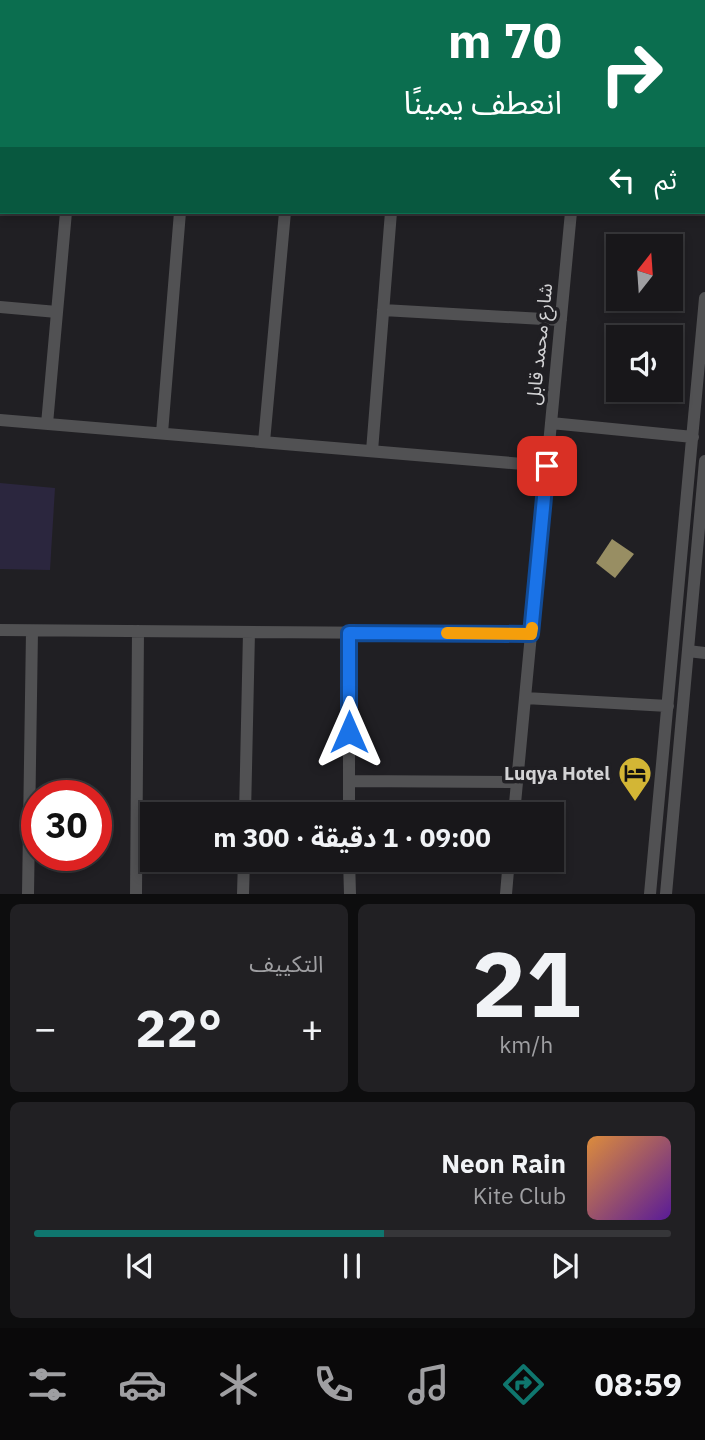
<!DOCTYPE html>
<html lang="ar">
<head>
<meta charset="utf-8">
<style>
	:root { --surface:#18171a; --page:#212023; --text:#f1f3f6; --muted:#9f9fa2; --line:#363639; --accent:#0f766e }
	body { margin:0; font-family:"IBM Plex Sans","Noto Sans Arabic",sans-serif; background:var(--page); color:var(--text); direction:rtl; height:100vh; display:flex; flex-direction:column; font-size:26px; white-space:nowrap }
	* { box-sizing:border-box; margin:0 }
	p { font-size:23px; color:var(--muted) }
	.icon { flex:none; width:38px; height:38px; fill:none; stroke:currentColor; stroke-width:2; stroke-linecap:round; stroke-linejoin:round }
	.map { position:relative; height:894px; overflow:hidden; direction:ltr }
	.panel { display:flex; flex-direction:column; gap:10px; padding:10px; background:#0d0d0e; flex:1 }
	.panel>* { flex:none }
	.banner { position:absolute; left:0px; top:0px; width:705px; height:214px; box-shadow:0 4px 10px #0003,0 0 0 2px var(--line); direction:rtl; background:#0b6e4f; color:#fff; overflow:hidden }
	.needle { width:46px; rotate:17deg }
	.controls { position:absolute; left:606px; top:234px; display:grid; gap:14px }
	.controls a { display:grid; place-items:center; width:77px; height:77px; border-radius:0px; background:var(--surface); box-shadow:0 4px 10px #0003,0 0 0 2px var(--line); font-size:35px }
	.speed { position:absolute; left:21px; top:780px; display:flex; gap:14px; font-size:35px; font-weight:700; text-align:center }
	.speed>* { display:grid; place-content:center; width:91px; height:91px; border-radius:50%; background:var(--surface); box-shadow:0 4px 10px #0003,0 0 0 2px var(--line); line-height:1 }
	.speed .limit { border:10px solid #d22; background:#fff; color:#111 }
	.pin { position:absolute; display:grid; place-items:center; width:60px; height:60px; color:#fff; margin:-30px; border-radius:14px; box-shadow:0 4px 10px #0006 }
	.me { position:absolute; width:77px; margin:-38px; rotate:0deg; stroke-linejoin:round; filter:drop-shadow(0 0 5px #0008) }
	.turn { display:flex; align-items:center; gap:24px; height:147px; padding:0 28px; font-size:32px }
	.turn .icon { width:91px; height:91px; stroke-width:2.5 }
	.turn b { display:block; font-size:49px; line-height:60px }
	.then { display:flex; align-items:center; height:66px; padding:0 28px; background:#0003; gap:14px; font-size:26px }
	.big { font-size:52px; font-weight:700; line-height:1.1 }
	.panel .widget { flex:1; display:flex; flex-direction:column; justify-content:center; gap:10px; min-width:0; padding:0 24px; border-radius:10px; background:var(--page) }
	.panel .dial { align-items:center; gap:0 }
	.dial b { font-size:91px; line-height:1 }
	.song { display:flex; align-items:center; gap:21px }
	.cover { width:84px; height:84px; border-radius:10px; background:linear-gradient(135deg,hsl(30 70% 55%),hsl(270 70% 35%)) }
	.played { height:7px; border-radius:4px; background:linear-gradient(90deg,var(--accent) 55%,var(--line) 55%) }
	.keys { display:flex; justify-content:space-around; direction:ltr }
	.heat { display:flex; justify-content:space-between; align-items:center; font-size:38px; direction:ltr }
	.panel .tiles { flex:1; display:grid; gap:10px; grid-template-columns:1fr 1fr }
	.widget:last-child { grid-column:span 2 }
	.trip { position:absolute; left:140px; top:802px; width:424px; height:70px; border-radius:0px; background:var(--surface); box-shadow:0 4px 10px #0003,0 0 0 2px var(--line); font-weight:700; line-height:70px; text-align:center; direction:rtl }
	.tabs { display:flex; height:112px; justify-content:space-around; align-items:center; background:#0a090a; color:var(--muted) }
	.tabs .icon { width:49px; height:49px }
	.tabs .on { color:var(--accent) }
	.tabs b { font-size:32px; color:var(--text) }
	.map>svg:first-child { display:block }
	.green { fill:#2b263e }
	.building { fill:#988e63 }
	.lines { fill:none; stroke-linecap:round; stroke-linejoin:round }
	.minor { stroke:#515153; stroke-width:12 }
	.route-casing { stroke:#114b97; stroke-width:18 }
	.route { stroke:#1a73e8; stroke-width:12 }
	.slow { stroke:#f59e0b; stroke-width:12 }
	.labels { text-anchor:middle; stroke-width:7; stroke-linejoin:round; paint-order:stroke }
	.street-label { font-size:19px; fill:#d3d3d5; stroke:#201f23 }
	.poi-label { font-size:19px; font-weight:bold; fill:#d3d3d5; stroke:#201f23; text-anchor:end }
</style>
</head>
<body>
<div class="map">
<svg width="705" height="894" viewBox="0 0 705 894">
	<rect width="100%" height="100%" fill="#201f23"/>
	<path class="green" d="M 0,483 L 55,488 L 50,570 L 0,569 Z"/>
	<path class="building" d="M 612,539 L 634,554 L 615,578 L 596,563 Z"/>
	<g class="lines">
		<path class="minor" d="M 142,0 L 161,2
			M 469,2 L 469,0
			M 0,5 L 2,5
			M 704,46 L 705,46
			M 704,68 L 705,68
			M 0,199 L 2,199
			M 0,307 L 57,312
			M 383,310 L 561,320
			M 0,420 L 547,466
			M 551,423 L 693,437
			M 47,424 L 66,212
			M 162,433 L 180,212
			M 264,442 L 285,212
			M 372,451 L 391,212
			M 0,630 L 531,634
			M 349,633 L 349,814
			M 688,651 L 705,653
			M 525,698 L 668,706
			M 349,781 L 517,782
			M 245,814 L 249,632
			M 514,814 L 571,212
			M 349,859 L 350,894
			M 28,894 L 32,631
			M 136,894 L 138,631
			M 243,894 L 244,859
			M 506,894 L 509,859
			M 650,894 L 705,298
			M 666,894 L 705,461"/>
	</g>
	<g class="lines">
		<defs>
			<path id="route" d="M 349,732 L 349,633 L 531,634 L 547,466"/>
		</defs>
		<use href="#route" class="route-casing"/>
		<use href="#route" class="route"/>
		<path class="slow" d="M 447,633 L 531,634 L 532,628"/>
	</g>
	<defs>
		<symbol id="hotel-pin" viewBox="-11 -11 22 30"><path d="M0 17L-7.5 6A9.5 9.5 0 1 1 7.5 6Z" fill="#d3b635" stroke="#201f23"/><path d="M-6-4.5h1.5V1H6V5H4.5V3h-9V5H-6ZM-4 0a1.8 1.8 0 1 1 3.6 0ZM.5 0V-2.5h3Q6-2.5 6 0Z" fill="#111"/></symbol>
	</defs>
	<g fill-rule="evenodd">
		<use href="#hotel-pin" x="616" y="754" width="38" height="52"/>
	</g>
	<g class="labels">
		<g class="street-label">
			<text transform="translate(539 344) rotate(-84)" y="7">شارع محمد قابل</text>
		</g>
		<g class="poi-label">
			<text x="610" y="780">Luqya Hotel</text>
		</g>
	</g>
</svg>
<div class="controls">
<a><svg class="needle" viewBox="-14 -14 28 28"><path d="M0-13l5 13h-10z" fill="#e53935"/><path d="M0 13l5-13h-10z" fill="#9f9fa2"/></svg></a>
<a><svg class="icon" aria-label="sound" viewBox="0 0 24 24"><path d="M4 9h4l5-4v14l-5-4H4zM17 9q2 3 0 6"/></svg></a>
</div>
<div class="speed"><div class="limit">30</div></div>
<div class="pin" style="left:547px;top:466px;background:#d93025"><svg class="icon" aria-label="arrive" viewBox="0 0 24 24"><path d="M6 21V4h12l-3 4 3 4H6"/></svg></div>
<svg class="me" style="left:349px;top:732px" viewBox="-20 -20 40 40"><path d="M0-17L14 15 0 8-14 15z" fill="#1a73e8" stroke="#fff" stroke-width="4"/></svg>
<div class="trip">09:00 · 1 دقيقة · 300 m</div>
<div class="banner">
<div class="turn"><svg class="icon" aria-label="right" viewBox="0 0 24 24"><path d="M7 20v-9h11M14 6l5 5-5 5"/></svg><div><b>70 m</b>انعطف يمينًا</div></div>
<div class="then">ثم<svg class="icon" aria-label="left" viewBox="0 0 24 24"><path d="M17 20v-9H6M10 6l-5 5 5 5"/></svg></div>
</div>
</div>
<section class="panel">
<div class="tiles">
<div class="widget dial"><b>21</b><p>km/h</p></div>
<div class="widget"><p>التكييف</p>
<div class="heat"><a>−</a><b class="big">22°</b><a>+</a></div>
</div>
<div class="widget">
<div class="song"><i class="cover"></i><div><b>Neon Rain</b><p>Kite Club</p></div></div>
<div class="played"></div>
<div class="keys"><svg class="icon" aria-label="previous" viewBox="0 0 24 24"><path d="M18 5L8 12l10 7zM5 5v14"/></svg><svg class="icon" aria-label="pause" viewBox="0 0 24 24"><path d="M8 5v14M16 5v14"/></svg><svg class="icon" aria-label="next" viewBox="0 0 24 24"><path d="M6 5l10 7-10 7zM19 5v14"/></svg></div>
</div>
</div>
</section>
<nav class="tabs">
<b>08:59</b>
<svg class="icon on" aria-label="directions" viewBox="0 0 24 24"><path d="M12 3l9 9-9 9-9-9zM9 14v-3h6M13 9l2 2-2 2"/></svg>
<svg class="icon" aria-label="music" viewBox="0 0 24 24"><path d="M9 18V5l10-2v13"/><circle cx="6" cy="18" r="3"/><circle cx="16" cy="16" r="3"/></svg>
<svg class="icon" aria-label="phone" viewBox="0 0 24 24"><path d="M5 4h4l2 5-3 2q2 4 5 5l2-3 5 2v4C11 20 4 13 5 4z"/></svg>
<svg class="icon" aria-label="climate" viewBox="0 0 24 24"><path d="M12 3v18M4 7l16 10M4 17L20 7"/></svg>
<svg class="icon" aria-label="car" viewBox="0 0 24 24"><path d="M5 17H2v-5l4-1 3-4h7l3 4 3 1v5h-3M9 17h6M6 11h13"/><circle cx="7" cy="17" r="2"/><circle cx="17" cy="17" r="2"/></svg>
<svg class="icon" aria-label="filters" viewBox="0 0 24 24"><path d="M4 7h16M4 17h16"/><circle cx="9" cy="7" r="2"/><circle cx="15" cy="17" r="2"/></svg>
</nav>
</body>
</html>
